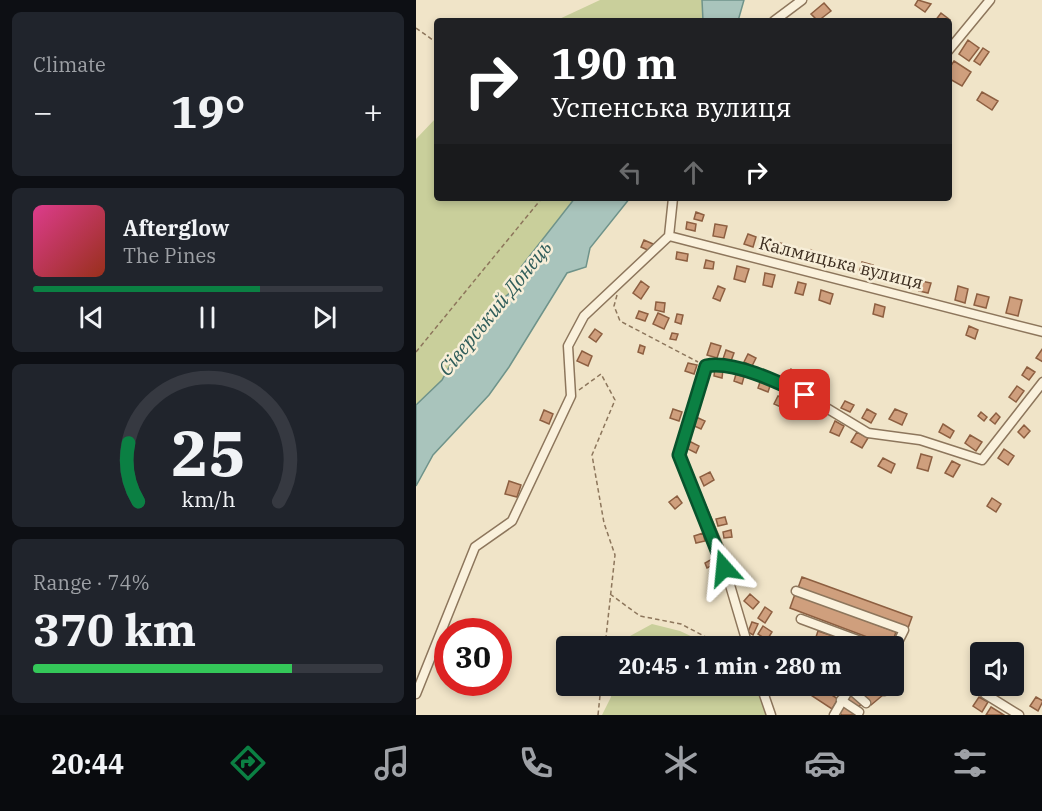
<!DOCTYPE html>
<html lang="en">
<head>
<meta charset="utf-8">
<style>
	:root { --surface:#171b24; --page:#20242c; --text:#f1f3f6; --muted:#9ea1a6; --line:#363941; --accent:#0b8043 }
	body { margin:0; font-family:"IBM Plex Serif",serif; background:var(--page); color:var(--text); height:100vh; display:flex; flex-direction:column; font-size:22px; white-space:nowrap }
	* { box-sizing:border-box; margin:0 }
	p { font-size:20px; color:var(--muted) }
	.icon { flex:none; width:33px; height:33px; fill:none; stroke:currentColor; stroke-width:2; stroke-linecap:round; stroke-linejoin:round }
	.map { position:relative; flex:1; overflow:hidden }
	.details { display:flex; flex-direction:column; gap:12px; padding:12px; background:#0d0f14; width:416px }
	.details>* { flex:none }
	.guide { position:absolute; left:18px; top:18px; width:518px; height:183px; border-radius:6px; box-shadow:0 3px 9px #0003; background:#202124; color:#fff; overflow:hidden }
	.buttons { position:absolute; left:554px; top:642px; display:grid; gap:12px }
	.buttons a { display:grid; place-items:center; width:54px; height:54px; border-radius:6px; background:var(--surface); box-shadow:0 3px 9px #0003; font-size:30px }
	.speed { position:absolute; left:18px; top:618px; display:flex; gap:12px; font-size:30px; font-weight:700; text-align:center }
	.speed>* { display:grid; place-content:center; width:78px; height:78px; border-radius:50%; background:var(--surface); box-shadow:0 3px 9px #0003; line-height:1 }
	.speed .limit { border:9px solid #d22; background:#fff; color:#111 }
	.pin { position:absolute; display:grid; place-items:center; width:51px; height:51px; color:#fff; margin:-26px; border-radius:12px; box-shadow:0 3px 9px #0006 }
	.me { position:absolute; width:66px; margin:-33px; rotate:342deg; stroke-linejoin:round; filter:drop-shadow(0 0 4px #0008) }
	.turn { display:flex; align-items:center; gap:21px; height:126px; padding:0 18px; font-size:27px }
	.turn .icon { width:78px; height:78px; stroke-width:2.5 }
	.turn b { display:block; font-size:42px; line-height:51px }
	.lanes { display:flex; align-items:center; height:57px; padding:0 18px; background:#0003; justify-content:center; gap:30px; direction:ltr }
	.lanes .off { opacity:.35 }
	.big { font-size:45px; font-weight:800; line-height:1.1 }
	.details .tile { flex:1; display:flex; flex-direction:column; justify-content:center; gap:9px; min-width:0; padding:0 21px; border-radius:9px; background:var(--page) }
	.details .dial { align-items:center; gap:0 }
	.dial svg { height:156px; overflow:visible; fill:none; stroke:var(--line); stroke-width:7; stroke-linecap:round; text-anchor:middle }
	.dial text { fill:var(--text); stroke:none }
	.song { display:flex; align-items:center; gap:18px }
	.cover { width:72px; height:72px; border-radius:9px; background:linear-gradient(135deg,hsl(330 70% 55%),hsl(10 70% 35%)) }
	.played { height:6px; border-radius:3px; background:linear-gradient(90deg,var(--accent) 65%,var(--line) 65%) }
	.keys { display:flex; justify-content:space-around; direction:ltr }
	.heat { display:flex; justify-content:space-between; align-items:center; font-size:33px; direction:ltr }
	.charge { height:9px; border-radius:4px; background:linear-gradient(90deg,#34c759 74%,var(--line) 0) }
	.trip { position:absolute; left:140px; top:636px; width:348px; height:60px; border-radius:6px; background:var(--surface); box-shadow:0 3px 9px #0003; font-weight:800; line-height:60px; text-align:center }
	.tab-bar { display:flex; height:96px; justify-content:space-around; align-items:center; background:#090b0e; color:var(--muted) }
	.tab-bar .icon { width:42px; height:42px }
	.tab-bar .current { color:var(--accent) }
	.tab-bar b { font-size:27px; color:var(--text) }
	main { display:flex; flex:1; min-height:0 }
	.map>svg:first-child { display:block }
	.green { fill:#c9cf9b }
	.water { fill:#a9c4bc; stroke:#6f938a; stroke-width:1.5 }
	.building { fill:#cf9f7d; stroke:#8d5f41; stroke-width:1.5 }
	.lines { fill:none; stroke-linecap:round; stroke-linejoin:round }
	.minor-casing { stroke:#8d765c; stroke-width:11 }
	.path { stroke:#8d765c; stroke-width:1.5; stroke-dasharray:4.5 3; stroke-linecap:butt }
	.minor { stroke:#faf1dc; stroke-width:8 }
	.route-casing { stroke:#07532c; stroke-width:15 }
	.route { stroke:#0b8043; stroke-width:10 }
	.labels { text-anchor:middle; stroke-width:5; stroke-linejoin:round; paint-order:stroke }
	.street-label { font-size:18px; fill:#3d2e20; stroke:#f7eed8 }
	.water-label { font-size:20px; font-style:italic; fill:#2f5d5a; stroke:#f7eed8 }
</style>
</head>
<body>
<main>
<section class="details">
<div class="tile"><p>Climate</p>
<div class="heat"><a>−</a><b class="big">19°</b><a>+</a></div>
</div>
<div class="tile">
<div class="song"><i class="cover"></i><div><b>Afterglow</b><p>The Pines</p></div></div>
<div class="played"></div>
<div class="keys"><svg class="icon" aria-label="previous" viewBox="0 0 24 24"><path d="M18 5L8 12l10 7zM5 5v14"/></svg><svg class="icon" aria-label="pause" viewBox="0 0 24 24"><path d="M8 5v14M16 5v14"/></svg><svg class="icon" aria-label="next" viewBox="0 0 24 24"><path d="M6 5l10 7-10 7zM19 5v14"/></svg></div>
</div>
<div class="tile dial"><svg viewBox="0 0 100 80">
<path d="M14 69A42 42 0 1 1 86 69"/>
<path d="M14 69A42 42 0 0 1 9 39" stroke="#0b8043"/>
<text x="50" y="56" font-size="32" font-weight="700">25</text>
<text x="50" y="72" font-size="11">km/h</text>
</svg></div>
<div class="tile"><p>Range · 74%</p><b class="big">370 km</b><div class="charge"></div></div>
</section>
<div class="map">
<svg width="627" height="715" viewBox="0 0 627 715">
	<rect width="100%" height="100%" fill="#f0e4c8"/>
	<path class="green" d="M 184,0 L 286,0 L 287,21 L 139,21 Z
		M 21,117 L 21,198 L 159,198 L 105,267 L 96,291 L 77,307 L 69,321 L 52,336 L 26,380 L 0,405 L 0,139 Z
		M 236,624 L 264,631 L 296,646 L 207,646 L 214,636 Z
		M 193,686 L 344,686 L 351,715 L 186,715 L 195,697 Z"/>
	<path class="water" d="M 286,0 L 328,0 L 322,21 L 287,21 Z
		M 159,198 L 214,198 L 174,248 L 170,267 L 151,273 L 93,367 L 73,395 L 17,455 L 0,486 L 0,405 L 26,380 L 45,345 L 69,321 L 77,307 L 96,291 L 105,267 Z"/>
	<path class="building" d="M 502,0 L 515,4 L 509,12 L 499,5 Z
		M 408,3 L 415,11 L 402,21 L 395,14 Z
		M 525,13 L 534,20 L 532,23 L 519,21 Z
		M 552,40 L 563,48 L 553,61 L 543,54 Z
		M 567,48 L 573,52 L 564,65 L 558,61 Z
		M 538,61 L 555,72 L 546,86 L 532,78 L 532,70 Z
		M 566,92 L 582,101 L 576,110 L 561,100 Z
		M 280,212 L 288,215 L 286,221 L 278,219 Z
		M 271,222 L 280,224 L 279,231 L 270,229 Z
		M 299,224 L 311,226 L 308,238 L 297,236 Z
		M 332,234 L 340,237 L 337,247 L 328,244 Z
		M 350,239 L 360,242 L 357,252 L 348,249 Z
		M 228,240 L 237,244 L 234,251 L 225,247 Z
		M 364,243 L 372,245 L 369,255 L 362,253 Z
		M 395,250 L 403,255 L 401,263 L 385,259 L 387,251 L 394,253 Z
		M 261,252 L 272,254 L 271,261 L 260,259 Z
		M 414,258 L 425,261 L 423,269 L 412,267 Z
		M 290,260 L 298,262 L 297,269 L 288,268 Z
		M 446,262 L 457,265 L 454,277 L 443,274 Z
		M 321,266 L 333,269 L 329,282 L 318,279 Z
		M 349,273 L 359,275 L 356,287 L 347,285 Z
		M 225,281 L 233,287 L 225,299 L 217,293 Z
		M 505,281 L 515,283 L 512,293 L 503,291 Z
		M 382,282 L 390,284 L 387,295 L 379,293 Z
		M 302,286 L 309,289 L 304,301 L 297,298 Z
		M 542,286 L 552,289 L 549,303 L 539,300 Z
		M 405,290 L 417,294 L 414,304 L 403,300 Z
		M 561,294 L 573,297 L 570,308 L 558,305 Z
		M 594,297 L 606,300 L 602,316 L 590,313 Z
		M 240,302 L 249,303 L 248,312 L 239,310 Z
		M 459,304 L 469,307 L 467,317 L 457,314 Z
		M 223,311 L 232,314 L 229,321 L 220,318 Z
		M 242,313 L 253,318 L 248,329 L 237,324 Z
		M 261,314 L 267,315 L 265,324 L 259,322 Z
		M 553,326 L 562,330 L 559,339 L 550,335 Z
		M 179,329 L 186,334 L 180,342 L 173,337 Z
		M 256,333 L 262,334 L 260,340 L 254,339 Z
		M 295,343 L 305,346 L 301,358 L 291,355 Z
		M 224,345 L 229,347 L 227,354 L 222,352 Z
		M 627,348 L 627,362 L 620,358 Z
		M 310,350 L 318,353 L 315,361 L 307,359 Z
		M 166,351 L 176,356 L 172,366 L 161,361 Z
		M 332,354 L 340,358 L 336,366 L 328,362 Z
		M 272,363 L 281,365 L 278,374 L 269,371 Z
		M 611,367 L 619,372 L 613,380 L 606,375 Z
		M 299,368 L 307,370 L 306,378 L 298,376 Z
		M 375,369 L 384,375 L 379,382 L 370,377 Z
		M 320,374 L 328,377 L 326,384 L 318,381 Z
		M 345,379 L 355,383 L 352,392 L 342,388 Z
		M 395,380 L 404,387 L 398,394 L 390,386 Z
		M 601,386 L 608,391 L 600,402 L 593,397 Z
		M 362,396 L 371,400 L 367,408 L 358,404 Z
		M 429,401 L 438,405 L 434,412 L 425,408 Z
		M 257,409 L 266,412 L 263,421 L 254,418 Z
		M 451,409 L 460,414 L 455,423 L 446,418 Z
		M 479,409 L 491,414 L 486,425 L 473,419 Z
		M 128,410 L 137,414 L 133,424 L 124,420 Z
		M 565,412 L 571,417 L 568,421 L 562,416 Z
		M 580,413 L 584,417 L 579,424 L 574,420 Z
		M 280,417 L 289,421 L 285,429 L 276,425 Z
		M 419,421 L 428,426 L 423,436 L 414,432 Z
		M 527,424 L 538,431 L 534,438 L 523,432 Z
		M 608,425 L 614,431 L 608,438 L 602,432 Z
		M 441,432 L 452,438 L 446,448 L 435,442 Z
		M 554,435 L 566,442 L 560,451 L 549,443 Z
		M 273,441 L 283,446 L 280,453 L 270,448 Z
		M 588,449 L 598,456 L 592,465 L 582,458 Z
		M 505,454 L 516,457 L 512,471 L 501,468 Z
		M 467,458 L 479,464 L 475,473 L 462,466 Z
		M 536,461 L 544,465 L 537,477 L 529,473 Z
		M 294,472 L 298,480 L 288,486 L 284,477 Z
		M 93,481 L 105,485 L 101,497 L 89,494 Z
		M 261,496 L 266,503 L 259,509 L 253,502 Z
		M 576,498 L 585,504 L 580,512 L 571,506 Z
		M 309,517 L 311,524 L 302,526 L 300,519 Z
		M 315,530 L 316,537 L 308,538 L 307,532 Z
		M 287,533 L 289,541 L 280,543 L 278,536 Z
		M 296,559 L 299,564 L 291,568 L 289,563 Z
		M 386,577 L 496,617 L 492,628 L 382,588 Z
		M 334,594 L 343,602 L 337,609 L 328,601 Z
		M 379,594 L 480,632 L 475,646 L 374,608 Z
		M 349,607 L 356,612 L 349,623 L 342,618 Z
		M 336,622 L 342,624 L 337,635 L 332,632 Z
		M 347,626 L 356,632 L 351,640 L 342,634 Z
		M 402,631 L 446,646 L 397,646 Z
		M 597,683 L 601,685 L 595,694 L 584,687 L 597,686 Z
		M 381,686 L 402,686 L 422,699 L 416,709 Z
		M 440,686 L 459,686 L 467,695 L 455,705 Z
		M 433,694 L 446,703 L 442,708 L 429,700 Z
		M 563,697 L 572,702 L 566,712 L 557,706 Z
		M 620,697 L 627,701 L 622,711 L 614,706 Z
		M 427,705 L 442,715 L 426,715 L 422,712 Z
		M 575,707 L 588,715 L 570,715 Z"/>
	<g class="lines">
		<defs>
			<path id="minor" d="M 358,21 L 386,0
				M 532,51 L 574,0
				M 253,236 L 627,332
				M 253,236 L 257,198
				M 380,591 L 488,630 L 480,646 L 477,647
				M 385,619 L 458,646
				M 332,646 L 303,548 L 263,455 L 290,366 L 299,364 L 353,378 L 389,395 L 452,433 L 504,440 L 566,460 L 627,382
				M 345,686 L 355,715
				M 413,686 L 429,694
				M 463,686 L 468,691
				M 433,688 L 450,703
				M 0,694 L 59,547 L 96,521 L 155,396 L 152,346 L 168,316 L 253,236
				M 569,694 L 603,715
				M 425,700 L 443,712
				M 418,715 L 435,686"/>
		</defs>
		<use href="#minor" class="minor-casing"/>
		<path class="path" d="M 0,28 L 21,43
			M 201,295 L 198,306 L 204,321 L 282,362
			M 0,352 L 126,198
			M 163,390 L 185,374 L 199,400 L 176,455 L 188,523 L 199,555 L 189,646
			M 194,594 L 224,616 L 265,624 L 307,646
			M 182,715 L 185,686"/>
		<use href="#minor" class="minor"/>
	</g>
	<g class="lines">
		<defs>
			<path id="route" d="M 308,568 L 263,455 L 290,366 C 317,360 364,383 389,395"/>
		</defs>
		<use href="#route" class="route-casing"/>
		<use href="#route" class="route"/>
	</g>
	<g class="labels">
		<g class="street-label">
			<text transform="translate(425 263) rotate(14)" y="6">Калмицька вулиця</text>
		</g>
		<g class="water-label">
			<text transform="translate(79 308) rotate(-51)" y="7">Сіверський Донець</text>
		</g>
	</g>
</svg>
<div class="buttons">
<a><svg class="icon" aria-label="sound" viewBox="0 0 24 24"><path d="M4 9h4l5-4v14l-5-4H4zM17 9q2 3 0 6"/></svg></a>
</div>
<div class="speed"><div class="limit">30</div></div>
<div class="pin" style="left:389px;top:395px;background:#d93025"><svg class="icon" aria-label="arrive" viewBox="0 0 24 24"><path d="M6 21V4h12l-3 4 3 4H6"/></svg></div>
<svg class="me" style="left:308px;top:568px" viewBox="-20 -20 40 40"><path d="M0-17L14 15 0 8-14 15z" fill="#0b8043" stroke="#fff" stroke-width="4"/></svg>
<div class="trip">20:45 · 1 min · 280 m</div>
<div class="guide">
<div class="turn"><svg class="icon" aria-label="right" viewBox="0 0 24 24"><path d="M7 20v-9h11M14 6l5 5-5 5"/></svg><div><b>190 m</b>Успенська вулиця</div></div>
<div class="lanes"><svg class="icon off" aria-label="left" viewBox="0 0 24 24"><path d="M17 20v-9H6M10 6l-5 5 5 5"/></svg><svg class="icon off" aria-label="ahead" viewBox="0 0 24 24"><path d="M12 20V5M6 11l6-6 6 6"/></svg><svg class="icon" aria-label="right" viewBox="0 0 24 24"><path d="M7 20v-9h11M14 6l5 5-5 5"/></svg></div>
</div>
</div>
</main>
<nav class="tab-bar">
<b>20:44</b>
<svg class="icon current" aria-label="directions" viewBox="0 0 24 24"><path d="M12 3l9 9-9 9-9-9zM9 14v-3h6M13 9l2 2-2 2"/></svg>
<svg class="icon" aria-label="music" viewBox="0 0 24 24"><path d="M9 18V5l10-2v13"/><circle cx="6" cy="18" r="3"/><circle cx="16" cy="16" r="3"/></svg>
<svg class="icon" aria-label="phone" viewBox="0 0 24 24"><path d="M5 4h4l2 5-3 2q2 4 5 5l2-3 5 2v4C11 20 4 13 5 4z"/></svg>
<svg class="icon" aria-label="climate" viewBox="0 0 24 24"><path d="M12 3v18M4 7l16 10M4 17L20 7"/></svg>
<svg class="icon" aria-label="car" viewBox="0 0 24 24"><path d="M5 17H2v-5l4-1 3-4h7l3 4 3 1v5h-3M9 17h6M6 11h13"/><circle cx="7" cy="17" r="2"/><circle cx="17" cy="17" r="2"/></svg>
<svg class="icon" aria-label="filters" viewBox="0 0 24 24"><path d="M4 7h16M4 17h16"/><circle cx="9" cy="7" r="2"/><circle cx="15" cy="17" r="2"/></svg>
</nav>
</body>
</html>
